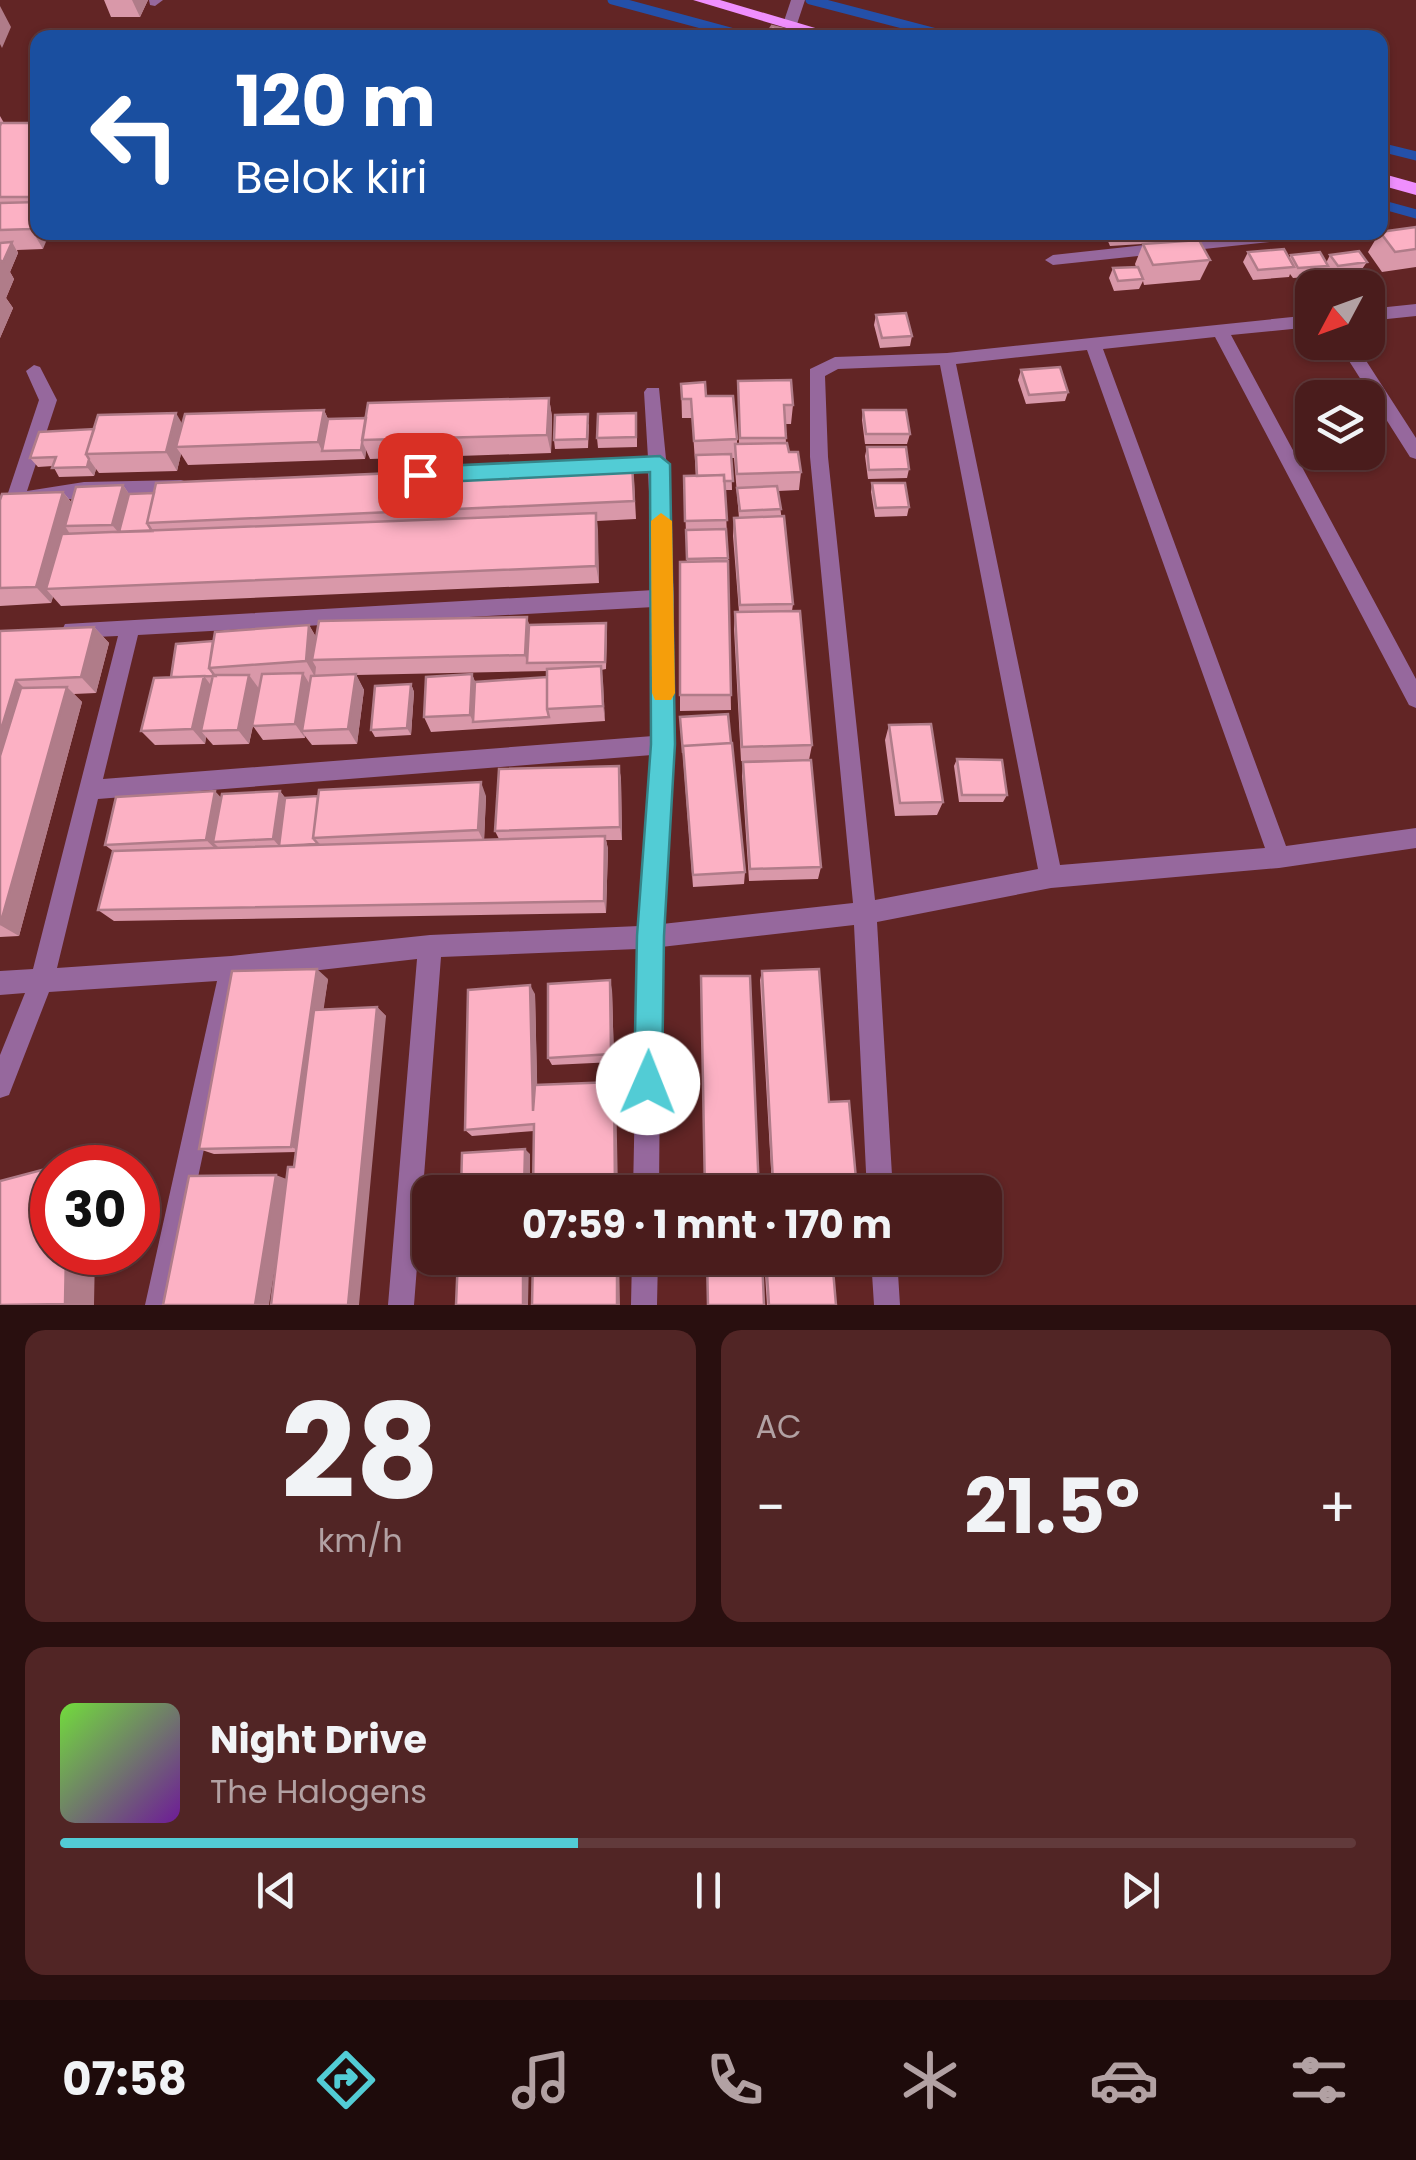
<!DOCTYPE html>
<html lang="id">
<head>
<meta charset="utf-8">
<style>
	:root { --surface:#4a1c1c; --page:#512525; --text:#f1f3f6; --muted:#b2a1a3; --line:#613a3b; --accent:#52ccd5 }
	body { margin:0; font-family:Poppins,sans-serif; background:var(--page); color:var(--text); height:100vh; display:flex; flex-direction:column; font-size:38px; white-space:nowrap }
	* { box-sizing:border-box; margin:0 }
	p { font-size:32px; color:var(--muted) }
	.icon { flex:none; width:55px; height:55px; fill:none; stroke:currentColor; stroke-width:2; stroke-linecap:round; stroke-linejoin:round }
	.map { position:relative; height:1305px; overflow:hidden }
	.drawer { display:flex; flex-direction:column; gap:25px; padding:25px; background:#290f0f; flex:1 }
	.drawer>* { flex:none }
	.hud { position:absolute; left:30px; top:30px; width:1358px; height:210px; border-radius:20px; box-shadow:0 2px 8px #0004,0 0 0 2px var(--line); background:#1a4fa0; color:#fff; overflow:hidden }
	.needle { width:65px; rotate:229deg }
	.tools { position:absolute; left:1295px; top:270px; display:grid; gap:20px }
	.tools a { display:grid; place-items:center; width:90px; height:90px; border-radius:20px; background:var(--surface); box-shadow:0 2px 8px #0004,0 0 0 2px var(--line); font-size:50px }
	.speed { position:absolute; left:30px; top:1145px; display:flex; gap:20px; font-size:50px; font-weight:700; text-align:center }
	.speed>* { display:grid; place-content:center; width:130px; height:130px; border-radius:50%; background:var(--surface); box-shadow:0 2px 8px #0004,0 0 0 2px var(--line); line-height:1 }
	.speed .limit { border:15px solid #d22; background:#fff; color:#111 }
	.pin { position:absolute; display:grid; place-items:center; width:85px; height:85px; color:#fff; margin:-42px; border-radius:20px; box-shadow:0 5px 15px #0006 }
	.me { position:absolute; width:110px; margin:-55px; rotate:1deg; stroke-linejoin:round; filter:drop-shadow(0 0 8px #0008) }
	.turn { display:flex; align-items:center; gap:35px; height:210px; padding:0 40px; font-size:45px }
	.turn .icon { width:130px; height:130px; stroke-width:2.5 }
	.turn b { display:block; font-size:70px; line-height:85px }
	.big { font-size:75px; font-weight:700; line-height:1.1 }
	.drawer .widget { flex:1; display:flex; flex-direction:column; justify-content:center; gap:15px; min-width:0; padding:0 35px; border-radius:20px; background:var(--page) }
	.drawer .dial { align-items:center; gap:0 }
	.dial b { font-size:130px; line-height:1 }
	.song { display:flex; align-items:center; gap:30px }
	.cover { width:120px; height:120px; border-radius:15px; background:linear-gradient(135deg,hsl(100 70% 55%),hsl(280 70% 35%)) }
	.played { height:10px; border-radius:5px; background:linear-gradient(90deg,var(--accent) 40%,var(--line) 40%) }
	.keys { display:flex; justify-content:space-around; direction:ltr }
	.heat { display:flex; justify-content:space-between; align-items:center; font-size:55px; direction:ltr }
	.drawer .tiles { flex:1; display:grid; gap:25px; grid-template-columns:1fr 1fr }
	.widget:last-child { grid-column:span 2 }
	.trip { position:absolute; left:412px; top:1175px; width:590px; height:100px; border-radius:20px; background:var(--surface); box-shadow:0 2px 8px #0004,0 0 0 2px var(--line); font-weight:700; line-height:100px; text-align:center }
	.tab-bar { display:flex; height:160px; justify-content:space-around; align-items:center; background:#1e0b0b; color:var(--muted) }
	.tab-bar .icon { width:70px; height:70px }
	.tab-bar .current { color:var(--accent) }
	.tab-bar b { font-size:45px; color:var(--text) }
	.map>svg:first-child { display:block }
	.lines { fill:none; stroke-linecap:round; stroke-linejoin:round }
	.stream { stroke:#2450a9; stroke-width:9 }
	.lane { fill:#96689d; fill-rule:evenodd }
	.street { fill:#96689d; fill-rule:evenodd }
	.primary { fill:#ef8ffd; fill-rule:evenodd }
	.wall { fill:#d998a9 }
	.shaded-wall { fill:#b07c89 }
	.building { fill:#fcb1c4; stroke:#b07c89; stroke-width:2.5 }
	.route { fill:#52ccd5; stroke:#35858a; stroke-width:2.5 }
	.slow { fill:#f59e0b }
</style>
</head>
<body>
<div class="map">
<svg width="1416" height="1305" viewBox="0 0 1416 1305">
	<rect width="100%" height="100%" fill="#622525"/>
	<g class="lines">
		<path class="stream" d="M 612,0 L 753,38
			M 810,0 L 956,38
			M 1380,147 L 1416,156
			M 1380,204 L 1416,214"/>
		<path class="lane" d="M 149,0 L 163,0 L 155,6 L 150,5 Z
			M 1264,232 L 1325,232 L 1318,237 L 1053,265 L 1045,260 L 1053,255 Z"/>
		<path class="street" d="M 791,0 L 805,0 L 797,24 L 790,28 L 783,24 Z
			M 1416,304 L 1416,316 L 1368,321 L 1368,309 Z
			M 1312,315 L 1312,327 L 1231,335 L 1416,679 L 1416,708 L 1409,705 L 1215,337 L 1103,349 L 1286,846 L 1416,828 L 1416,848 L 1279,868 L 1051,888 L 877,922 L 893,1192 L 867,1192 L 854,925 L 661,947 L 659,1192 L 633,1192 L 638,949 L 441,957 L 414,1305 L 388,1305 L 417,959 L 240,979 L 171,1305 L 145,1305 L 217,981 L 49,992 L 9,1095 L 0,1098 L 0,1055 L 25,993 L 0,995 L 0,971 L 33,969 L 118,636 L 72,638 L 65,636 L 62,630 L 65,624 L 654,590 L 648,472 L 605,474 L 596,467 L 605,460 L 648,458 L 644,392 L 647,388 L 659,388 L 666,459 L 669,464 L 666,469 L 674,598 L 673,745 L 662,924 L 853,903 L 810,457 L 810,369 L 835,357 L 947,353 ZM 1087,350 L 1265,848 L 1060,865 L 956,364 ZM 940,365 L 1038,869 L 875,900 L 828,457 L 825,376 L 838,369 ZM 654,607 L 653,736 L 103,779 L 138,635 ZM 652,755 L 639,926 L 430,935 L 231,956 L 57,968 L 98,799 Z
			M 1337,342 L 1354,342 L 1416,438 L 1416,459 L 1410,457 Z
			M 34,365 L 40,367 L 57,400 L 27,491 L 84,482 L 181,480 L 187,482 L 190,487 L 187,492 L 56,500 L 19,509 L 0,521 L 0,504 L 6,499 L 39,400 L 26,371 Z
			M 632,1258 L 658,1258 L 657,1305 L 631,1305 Z
			M 871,1258 L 897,1258 L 900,1305 L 874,1305 Z"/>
		<path class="primary" d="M 693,0 L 720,0 L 849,38 L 820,38 Z
			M 1380,173 L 1416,183 L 1416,195 L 1380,185 Z"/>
	</g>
	<path class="wall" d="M 104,0 L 148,0 L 140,17 L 111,17 Z
		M 0,116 L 4,123 L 38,123 L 38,232 L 43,249 L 17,250 L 18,253 L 10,272 L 14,279 L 6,298 L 13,308 L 0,338 Z
		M 1416,227 L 1416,267 L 1382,272 L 1368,252 L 1380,232 Z
		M 1104,232 L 1194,232 L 1191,240 L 1210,260 L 1200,280 L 1144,285 L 1143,281 L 1139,289 L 1114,291 L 1109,278 L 1113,268 L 1136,267 L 1135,264 L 1143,244 L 1158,243 L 1110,246 Z
		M 1248,252 L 1289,258 L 1291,255 L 1326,263 L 1330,255 L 1367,262 L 1360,272 L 1332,276 L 1326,268 L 1322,276 L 1293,278 L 1290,274 L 1289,277 L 1253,280 L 1243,262 Z
		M 876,315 L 912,336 L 910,346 L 880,348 L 874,325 Z
		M 1021,370 L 1068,392 L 1065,401 L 1026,404 L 1018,380 Z
		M 738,381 L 793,405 L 791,424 L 785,424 L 786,443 L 789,452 L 801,472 L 799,490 L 778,491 L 793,604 L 792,611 L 812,745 L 809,760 L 741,761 L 734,629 L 735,612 L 739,612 L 733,536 L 734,518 L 739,518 L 734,458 L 731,458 L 732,490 L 725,490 L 728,558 L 731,710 L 680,711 L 680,695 L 687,562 L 684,476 L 696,476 L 692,418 L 682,418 L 681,384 L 706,396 L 737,439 L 737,444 L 739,444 Z
		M 549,398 L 552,417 L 551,453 L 370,459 L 366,450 L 365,459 L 188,465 L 181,454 L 177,471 L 99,473 L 96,469 L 94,476 L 59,477 L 53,466 L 38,467 L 30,458 L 182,424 L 324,410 L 328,419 L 366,418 Z
		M 863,410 L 910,434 L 907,444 L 865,444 L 862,420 Z
		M 637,423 L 637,447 L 598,448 L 597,438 Z
		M 589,424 L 588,448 L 555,449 L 554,440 Z
		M 867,447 L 909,469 L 907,478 L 868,479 L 865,456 Z
		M 634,481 L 636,519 L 597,521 L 599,583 L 61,606 L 53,597 L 51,603 L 0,606 L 0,500 L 63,492 L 72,503 L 123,485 L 129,494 Z
		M 872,483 L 909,507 L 907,516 L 875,517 L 871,492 Z
		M 527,617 L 529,625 L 607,631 L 606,669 L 601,670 L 605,721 L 431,732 L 424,717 L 472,674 L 475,682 L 547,677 L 547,671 L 356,675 L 364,690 L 357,744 L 312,745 L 305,736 L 305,738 L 263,740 L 253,726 L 249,744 L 213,745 L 206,737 L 205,744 L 155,745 L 141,731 L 170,677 L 213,641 L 309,625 L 316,637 Z
		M 94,627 L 109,643 L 96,693 L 74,694 L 82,702 L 19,936 L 0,937 L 0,631 Z
		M 411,684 L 414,692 L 411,735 L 375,737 L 371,730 Z
		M 680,717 L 745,872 L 744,884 L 693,887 Z
		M 889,725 L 943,802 L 937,815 L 895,816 L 885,740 Z
		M 957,759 L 1007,795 L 1003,802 L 959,802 L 954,766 Z
		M 743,762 L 821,867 L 818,879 L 749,881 L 742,776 Z
		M 619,766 L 621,780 L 622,840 L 606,840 L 608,849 L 606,913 L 114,921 L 98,910 L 113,851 L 105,845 L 221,798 L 280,791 L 285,798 L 486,796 L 484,840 L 499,839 L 495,831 Z
		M 762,971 L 829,1102 L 856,1179 L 852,1184 L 772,1186 L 760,980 Z
		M 328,979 L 323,1009 L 377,1007 L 386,1016 L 277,1254 L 287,1179 L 294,1167 L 296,1152 L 214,1154 L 199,1149 Z
		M 612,990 L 614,1062 L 552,1065 L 548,1058 Z
		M 535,994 L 537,1085 L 614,1082 L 616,1089 L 534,1131 L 472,1136 L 465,1130 Z
		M 764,1258 L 832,1258 L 836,1305 L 767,1305 Z"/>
	<path class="shaded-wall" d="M 132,0 L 148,0 L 140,17 Z
		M 0,6 L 11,27 L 2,48 L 0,44 Z
		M 38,213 L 38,232 L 50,232 L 43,249 L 31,229 Z
		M 12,242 L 18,253 L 10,272 L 14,279 L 6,298 L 13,308 L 0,338 L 0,262 Z
		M 549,398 L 552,417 L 551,453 L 547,435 Z
		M 324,410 L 332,428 L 322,451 L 318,442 Z
		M 176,413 L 187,432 L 176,447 L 181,454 L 177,471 L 166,452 Z
		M 362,441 L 366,450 L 365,459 L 361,450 Z
		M 89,459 L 96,469 L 94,476 L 87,467 Z
		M 123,485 L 135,503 L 119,533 L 112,525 Z
		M 63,492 L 77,510 L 65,526 L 70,534 L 46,589 L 53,597 L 51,603 L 36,587 Z
		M 596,513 L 598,530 L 599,583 L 596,566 Z
		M 527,617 L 531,633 L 527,663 L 529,671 L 525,655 Z
		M 309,625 L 319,642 L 312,660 L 316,667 L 315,677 L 306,661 Z
		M 94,627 L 109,643 L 96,693 L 81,677 Z
		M 601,666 L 603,682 L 605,721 L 603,706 Z
		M 303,673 L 312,688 L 302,731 L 305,736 L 305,738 L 295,724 Z
		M 356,674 L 364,690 L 357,744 L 348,729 Z
		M 472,674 L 478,689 L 473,722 L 470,715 Z
		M 249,675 L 260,690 L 249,744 L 238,730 Z
		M 204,676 L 216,692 L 201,731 L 206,737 L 205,744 L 192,729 Z
		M 16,680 L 32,696 L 0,807 L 0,733 Z
		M 411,684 L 414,692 L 411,735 L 407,728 Z
		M 67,687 L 82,702 L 19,936 L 0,925 Z
		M 619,766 L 621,780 L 622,840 L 620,827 Z
		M 481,782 L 486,796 L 484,842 L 478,830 Z
		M 215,791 L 228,805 L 213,842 L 220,849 L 219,852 L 206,840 Z
		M 280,791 L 291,805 L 279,846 L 273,839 Z
		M 605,836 L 608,849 L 606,913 L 604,901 Z
		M 317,969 L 328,979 L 303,1152 L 291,1147 Z
		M 610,980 L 612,990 L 614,1062 L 611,1054 Z
		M 530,985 L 535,994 L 538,1117 L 533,1111 Z
		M 377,1007 L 386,1016 L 359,1305 L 348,1305 Z
		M 614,1082 L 616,1089 L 618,1192 L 615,1192 Z
		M 525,1149 L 530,1154 L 530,1192 L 524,1192 Z
		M 68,1163 L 85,1168 L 68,1168 Z
		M 276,1175 L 289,1180 L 269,1305 L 255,1305 Z
		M 66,1252 L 95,1252 L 94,1305 L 62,1305 Z
		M 523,1258 L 529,1258 L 528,1305 L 523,1305 Z
		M 617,1258 L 619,1258 L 620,1305 L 617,1305 Z"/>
	<path class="building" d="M 772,26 L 819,38 L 764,38 Z
		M 1,123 L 38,123 L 38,197 L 0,197 L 0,126 Z
		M 38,202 L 38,213 L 31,229 L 0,230 L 0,203 Z
		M 1416,227 L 1416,249 L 1395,252 L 1380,232 Z
		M 1199,240 L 1210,260 L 1153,265 L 1143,244 Z
		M 12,242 L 3,262 L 0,260 L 0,243 Z
		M 1284,249 L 1294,267 L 1258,270 L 1248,252 Z
		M 1359,251 L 1367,262 L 1338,266 L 1330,255 Z
		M 1320,252 L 1328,266 L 1298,268 L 1291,255 Z
		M 1138,267 L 1143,279 L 1118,281 L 1113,268 Z
		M 906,313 L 912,336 L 882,338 L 876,315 Z
		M 1060,367 L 1068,392 L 1029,395 L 1021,370 Z
		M 791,380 L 793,405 L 784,405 L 786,438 L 740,438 L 738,381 Z
		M 705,382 L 706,396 L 733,396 L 737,439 L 694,441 L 691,399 L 682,399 L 681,384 Z
		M 549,398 L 547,435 L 362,440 L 368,403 Z
		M 324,410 L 318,442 L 176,447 L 185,414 Z
		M 863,410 L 906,410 L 910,434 L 866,434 Z
		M 176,413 L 166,452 L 86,454 L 98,415 Z
		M 636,413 L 636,437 L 597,438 L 598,414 Z
		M 588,414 L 587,439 L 554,440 L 555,415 Z
		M 366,418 L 361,450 L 322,451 L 328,419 Z
		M 94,429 L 86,454 L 89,459 L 87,467 L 52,468 L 56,457 L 30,458 L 39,432 Z
		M 787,443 L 789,452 L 798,452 L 801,472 L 737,474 L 735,444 Z
		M 867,447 L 906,447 L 909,469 L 869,470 Z
		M 731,454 L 733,481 L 724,481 L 724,475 L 697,476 L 696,455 Z
		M 632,463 L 634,501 L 147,523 L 156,483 Z
		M 724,475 L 727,520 L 685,521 L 684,476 Z
		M 872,483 L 905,483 L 909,507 L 876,508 Z
		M 123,485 L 112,525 L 65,526 L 76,487 Z
		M 777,486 L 781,509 L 740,511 L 737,488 Z
		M 63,492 L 36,587 L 0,588 L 0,500 L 2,494 Z
		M 154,493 L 147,523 L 152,531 L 119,532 L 129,494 Z
		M 596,513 L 596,566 L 46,589 L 62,534 Z
		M 784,516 L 793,604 L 740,605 L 734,518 Z
		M 726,529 L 728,558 L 687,559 L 686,530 Z
		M 728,561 L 731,695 L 680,695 L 680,562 Z
		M 800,611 L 812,745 L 742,747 L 735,612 Z
		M 527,617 L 525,655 L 312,660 L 319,621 Z
		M 606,623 L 605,662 L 527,663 L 529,625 Z
		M 309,625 L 306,661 L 209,668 L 215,632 Z
		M 94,627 L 81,677 L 16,680 L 0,733 L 0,631 Z
		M 213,641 L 209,668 L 215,676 L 171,677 L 176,644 Z
		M 601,666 L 603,706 L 547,709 L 547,669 Z
		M 303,673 L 295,724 L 252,726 L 262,674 Z
		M 356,674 L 348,729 L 302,731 L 311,676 Z
		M 472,674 L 470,715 L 424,717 L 426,677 Z
		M 213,675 L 249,675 L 238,730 L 201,731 Z
		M 204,676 L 192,729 L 141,731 L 154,678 Z
		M 547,677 L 547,709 L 549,717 L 473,722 L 475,682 Z
		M 411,684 L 407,728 L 371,730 L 375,686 Z
		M 67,687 L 0,925 L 0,756 L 21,688 Z
		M 728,714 L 731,743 L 683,746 L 683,753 L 680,717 Z
		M 931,724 L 943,802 L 900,803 L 889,725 Z
		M 732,743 L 745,872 L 693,875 L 683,746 Z
		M 957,759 L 1002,760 L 1007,795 L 962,795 Z
		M 811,760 L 821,867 L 750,869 L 743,762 Z
		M 619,766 L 620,827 L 495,831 L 499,769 Z
		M 481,782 L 478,830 L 313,838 L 319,790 Z
		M 215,791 L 206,840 L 105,845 L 116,797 Z
		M 280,791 L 273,839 L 213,842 L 222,794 Z
		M 318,796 L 313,838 L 318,844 L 279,846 L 285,798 Z
		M 605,836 L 604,901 L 98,910 L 113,851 Z
		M 317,969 L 291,1147 L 199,1149 L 232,971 Z
		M 819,969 L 829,1102 L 849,1101 L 856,1179 L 773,1182 L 762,971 Z
		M 701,976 L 750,976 L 759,1192 L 705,1192 Z
		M 610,980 L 611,1054 L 548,1058 L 548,984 Z
		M 530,985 L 533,1111 L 535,1085 L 614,1082 L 615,1192 L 533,1192 L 534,1124 L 465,1130 L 468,990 Z
		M 377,1007 L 348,1305 L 271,1305 L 288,1167 L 294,1167 L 314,1010 Z
		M 525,1149 L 524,1192 L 461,1192 L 462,1153 Z
		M 68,1163 L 68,1168 L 52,1168 L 52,1252 L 66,1252 L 65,1304 L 0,1305 L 0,1181 Z
		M 276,1175 L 255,1305 L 163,1305 L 189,1176 Z
		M 458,1258 L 523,1258 L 523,1305 L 456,1305 Z
		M 533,1258 L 617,1258 L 617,1305 L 532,1305 Z
		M 707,1258 L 762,1258 L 764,1305 L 708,1305 Z
		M 766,1258 L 832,1258 L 836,1305 L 769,1305 Z"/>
	<path class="route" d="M 660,456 L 670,464 L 675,744 L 664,936 L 662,1083 L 658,1093 L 648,1097 L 638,1093 L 634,1083 L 637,936 L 651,744 L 650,472 L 420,483 L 410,475 L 420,467 Z"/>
	<path class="slow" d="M 661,513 L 672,521 L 675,693 L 671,700 L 655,700 L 652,693 L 651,521 Z"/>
</svg>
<div class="tools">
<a><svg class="needle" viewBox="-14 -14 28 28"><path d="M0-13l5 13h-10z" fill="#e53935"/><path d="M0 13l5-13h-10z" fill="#b2a1a3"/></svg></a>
<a><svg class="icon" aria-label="layers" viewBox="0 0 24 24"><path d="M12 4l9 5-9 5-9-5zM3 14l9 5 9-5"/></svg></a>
</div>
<div class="speed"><div class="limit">30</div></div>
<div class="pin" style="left:420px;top:475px;background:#d93025"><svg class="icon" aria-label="arrive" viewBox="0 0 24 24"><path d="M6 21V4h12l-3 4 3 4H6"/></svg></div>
<svg class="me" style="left:648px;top:1083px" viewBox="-20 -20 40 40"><circle r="19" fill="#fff"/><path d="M0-13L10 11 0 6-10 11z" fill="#52ccd5"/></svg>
<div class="trip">07:59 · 1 mnt · 170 m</div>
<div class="hud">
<div class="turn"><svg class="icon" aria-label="left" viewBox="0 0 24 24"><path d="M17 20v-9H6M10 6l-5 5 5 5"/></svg><div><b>120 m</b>Belok kiri</div></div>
</div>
</div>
<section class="drawer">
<div class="tiles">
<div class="widget dial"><b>28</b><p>km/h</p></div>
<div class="widget"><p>AC</p>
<div class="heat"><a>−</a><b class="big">21.5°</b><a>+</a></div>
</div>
<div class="widget">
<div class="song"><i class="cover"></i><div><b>Night Drive</b><p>The Halogens</p></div></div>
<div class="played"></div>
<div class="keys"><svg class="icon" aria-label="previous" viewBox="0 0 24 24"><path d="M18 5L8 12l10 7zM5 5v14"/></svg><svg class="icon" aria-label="pause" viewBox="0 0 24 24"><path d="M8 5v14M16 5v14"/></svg><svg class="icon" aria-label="next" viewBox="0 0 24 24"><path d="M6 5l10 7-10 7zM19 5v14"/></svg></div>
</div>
</div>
</section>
<nav class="tab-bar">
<b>07:58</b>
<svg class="icon current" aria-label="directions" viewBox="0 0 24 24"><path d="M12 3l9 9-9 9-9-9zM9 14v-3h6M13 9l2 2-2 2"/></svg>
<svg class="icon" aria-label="music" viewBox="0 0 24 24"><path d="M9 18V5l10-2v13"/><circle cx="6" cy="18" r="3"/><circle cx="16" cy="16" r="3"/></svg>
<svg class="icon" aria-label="phone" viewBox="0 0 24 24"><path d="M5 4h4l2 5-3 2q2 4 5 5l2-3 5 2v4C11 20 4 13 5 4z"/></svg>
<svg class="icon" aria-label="climate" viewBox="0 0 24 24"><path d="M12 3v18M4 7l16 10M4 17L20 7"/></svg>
<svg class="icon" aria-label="car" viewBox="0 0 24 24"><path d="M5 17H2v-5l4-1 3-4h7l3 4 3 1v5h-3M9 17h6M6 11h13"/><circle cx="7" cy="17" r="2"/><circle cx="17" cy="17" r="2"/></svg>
<svg class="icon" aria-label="filters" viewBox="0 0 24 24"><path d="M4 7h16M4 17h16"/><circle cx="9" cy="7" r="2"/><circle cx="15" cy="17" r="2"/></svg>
</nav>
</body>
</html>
